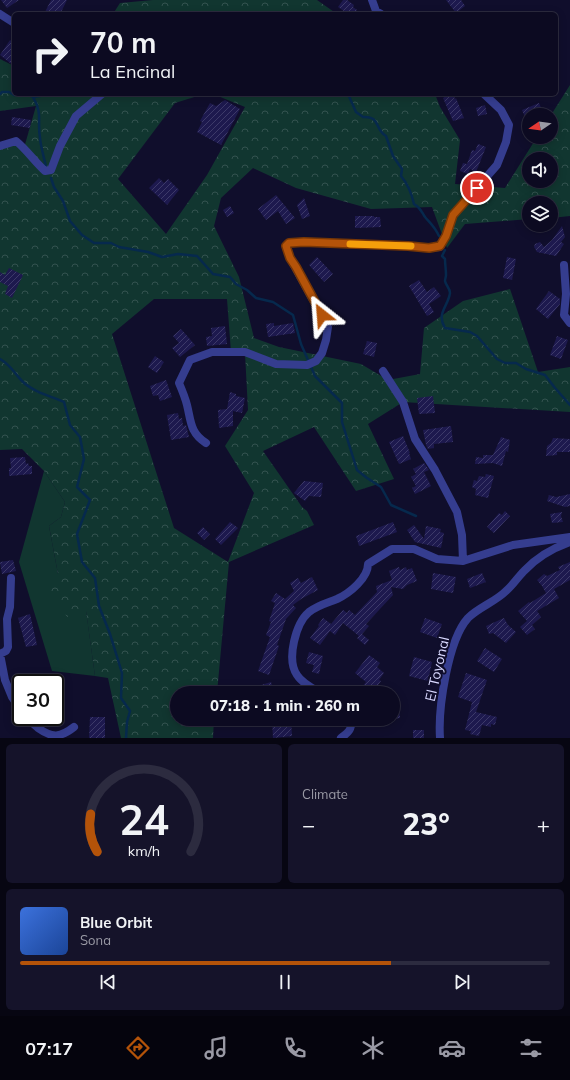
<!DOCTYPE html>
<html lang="en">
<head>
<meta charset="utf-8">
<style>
	:root { --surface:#0c0a21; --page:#15132a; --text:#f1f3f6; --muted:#9a9aa5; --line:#2c2b3f; --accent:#b45309 }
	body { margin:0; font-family:Mulish,sans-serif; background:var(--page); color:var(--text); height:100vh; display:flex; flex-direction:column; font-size:15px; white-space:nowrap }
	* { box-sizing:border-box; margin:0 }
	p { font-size:13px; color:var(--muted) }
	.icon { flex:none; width:22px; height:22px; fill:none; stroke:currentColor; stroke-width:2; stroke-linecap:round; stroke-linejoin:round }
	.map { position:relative; height:738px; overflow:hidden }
	.sheet { display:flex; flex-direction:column; gap:6px; padding:6px; background:#070612; flex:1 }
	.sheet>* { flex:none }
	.banner { position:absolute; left:12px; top:12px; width:546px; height:84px; border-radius:6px; box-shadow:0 2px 10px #0003,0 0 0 1px var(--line); background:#0c0a21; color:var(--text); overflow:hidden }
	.needle { width:26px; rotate:257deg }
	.fabs { position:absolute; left:522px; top:108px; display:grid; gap:8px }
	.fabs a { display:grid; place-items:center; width:36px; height:36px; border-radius:50%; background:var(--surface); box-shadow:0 2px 10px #0003,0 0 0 1px var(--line); font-size:20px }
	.speed { position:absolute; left:12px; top:674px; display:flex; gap:8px; font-size:20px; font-weight:700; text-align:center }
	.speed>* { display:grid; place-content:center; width:52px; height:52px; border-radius:50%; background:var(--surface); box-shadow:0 2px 10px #0003,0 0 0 1px var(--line); line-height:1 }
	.speed .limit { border:2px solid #111; border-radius:6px; background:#fff; color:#111 }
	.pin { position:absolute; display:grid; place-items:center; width:34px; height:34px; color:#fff; margin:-17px; border:2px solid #fff; border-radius:50%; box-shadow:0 1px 4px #0007 }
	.me { position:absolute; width:44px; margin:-22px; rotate:332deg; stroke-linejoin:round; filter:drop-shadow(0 0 3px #0008) }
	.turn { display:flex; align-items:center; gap:14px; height:84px; padding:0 12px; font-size:18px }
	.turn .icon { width:52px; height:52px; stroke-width:2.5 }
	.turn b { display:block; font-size:28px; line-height:34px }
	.big { font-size:30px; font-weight:800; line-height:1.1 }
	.sheet .widget { flex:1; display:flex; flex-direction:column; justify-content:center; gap:6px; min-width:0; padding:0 14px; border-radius:6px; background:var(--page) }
	.sheet .dial { align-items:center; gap:0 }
	.dial svg { height:104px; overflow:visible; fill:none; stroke:var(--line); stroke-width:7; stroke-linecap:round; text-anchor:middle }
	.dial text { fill:var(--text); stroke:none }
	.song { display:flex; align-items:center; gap:12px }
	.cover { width:48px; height:48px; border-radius:6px; background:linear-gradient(135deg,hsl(220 70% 55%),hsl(220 70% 35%)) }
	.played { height:4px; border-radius:2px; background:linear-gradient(90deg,var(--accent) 70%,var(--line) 70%) }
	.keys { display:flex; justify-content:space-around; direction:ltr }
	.heat { display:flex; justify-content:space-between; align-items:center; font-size:22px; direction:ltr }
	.sheet .tiles { flex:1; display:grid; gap:6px; grid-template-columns:1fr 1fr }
	.widget:last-child { grid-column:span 2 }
	.trip { position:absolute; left:170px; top:686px; width:230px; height:40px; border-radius:20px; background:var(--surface); box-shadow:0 2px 10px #0003,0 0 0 1px var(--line); font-weight:800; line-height:40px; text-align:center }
	.tab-bar { display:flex; height:64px; justify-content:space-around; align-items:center; background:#05040d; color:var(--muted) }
	.tab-bar .icon { width:28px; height:28px }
	.tab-bar .current { color:var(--accent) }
	.tab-bar b { font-size:18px; color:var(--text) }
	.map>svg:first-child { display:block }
	.grass { fill:#113630 }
	.forest { fill:url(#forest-crowns); fill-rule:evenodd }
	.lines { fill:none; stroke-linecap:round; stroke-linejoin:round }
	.stream { stroke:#06294d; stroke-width:2.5 }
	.building { fill:url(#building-hatch) }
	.minor { stroke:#353d8f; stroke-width:8 }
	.route-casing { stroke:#753606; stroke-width:10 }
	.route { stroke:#b45309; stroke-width:7 }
	.slow { stroke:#f59e0b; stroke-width:7 }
	.labels { text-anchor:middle; stroke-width:4; stroke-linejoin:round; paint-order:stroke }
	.street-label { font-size:14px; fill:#d9d9ff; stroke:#100e2c }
</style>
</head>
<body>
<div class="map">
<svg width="570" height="738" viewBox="0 0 570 738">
	<defs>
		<pattern id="forest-crowns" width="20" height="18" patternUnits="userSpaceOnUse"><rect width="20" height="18" fill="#113630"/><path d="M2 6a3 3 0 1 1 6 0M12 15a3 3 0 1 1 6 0" fill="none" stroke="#33524f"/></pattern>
		<pattern id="building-hatch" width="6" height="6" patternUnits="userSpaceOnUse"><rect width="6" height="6" fill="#1d194e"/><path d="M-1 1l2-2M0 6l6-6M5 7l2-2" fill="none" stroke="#3d3a69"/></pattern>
	</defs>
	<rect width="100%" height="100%" fill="#100e2c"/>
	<path class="grass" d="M 44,471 L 65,502 L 61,517 L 49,526 L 58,574 L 86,610 L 95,676 L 52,671 L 19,562 Z"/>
	<path class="forest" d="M 153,0 L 317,0 L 337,14 L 113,14 L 120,3 Z
		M 0,59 L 14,66 L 14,94 L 204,94 L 175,103 L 118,179 L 166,234 L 207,175 L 245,107 L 213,94 L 435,94 L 440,107 L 460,140 L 455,184 L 505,188 L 537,137 L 551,137 L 551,115 L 570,85 L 570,216 L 551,218 L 551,203 L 529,203 L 529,219 L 465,224 L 447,248 L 432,207 L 371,209 L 296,188 L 253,168 L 221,198 L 214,226 L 239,277 L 254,338 L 279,347 L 361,364 L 388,380 L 420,374 L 424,328 L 463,301 L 510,289 L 538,372 L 570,367 L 570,412 L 403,402 L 368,424 L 394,479 L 356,491 L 314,427 L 263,451 L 302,507 L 307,511 L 314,525 L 229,562 L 217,693 L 177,693 L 177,719 L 214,719 L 213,738 L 121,738 L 108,678 L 95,676 L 86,611 L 67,617 L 50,589 L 58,574 L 49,526 L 61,517 L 65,502 L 44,471 L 22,449 L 0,450 L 0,146 L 16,141 L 24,148 L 36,106 L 0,111 ZM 529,159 L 551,159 L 551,181 L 529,181 ZM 154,299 L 227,299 L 231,352 L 245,353 L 248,410 L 225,446 L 254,493 L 228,562 L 174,528 L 112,334 Z"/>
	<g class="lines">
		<path class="stream" d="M 0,94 L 2,92 L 9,92 L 14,95 L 27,94 L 33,97 L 52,94
			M 348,94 L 356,112 L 363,117 C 381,116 374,129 386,136 L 393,156 L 402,169 L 401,176 C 407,183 412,195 414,204 C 421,208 421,211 425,217 C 431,224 435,227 439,236
			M 33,97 C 43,114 37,121 40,138 C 41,148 44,157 46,167
			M 51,178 L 54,187 L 63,201 L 70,221 L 82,235 L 94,243 L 111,243 L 119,247 L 148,252 L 162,257 L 178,254 L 197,256 L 213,274 L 230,277 L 236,284 L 247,290 L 256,298 L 273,302 L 293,315 L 301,344 L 315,376 L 342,403 L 342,422 L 357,470 L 367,478 L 381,487 L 391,505 L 416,516
			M 445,250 L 442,256 L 445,259 C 445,265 446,269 446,275 C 446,277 445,279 445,281 C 446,286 450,288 450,293 C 448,307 436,313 445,328 L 470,332 L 477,336 L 497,359 L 505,363 L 516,363 L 526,369 L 545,375 L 555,388 L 570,405
			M 0,359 C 12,366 13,372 22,381 C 33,392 50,396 64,402 L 70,425 L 80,437 L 84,459 L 77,487 L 90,500 L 77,534 L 82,562 L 95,578 L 99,606 L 110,634 L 122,673 L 121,698 L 130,711 L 127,722 L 126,738"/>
	</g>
	<path class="building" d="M 1,0 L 19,0 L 7,8 Z
		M 51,0 L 67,0 L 60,14 L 50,14 L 45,12 Z
		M 343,0 L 347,0 L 354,5 L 353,7 L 357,10 L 354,14 L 348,14 L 338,7 Z
		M 446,0 L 461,0 L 465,6 L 456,13 Z
		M 10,40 L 14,43 L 14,66 L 0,55 Z
		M 453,94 L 455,99 L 456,98 L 464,118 L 453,121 L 443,98 L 448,95 Z
		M 225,100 L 240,109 L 221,145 L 197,132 L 202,122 L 200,121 L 210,103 L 216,106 Z
		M 539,103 L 542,110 L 525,117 L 522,110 Z
		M 485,105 L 487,114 L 478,116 L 476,108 Z
		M 12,117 L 31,120 L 30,128 L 11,125 Z
		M 478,144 L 486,147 L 476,172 L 470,169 L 468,174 L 460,171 L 463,163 L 467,164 L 472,150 L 475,151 Z
		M 159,178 L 164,183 L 168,179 L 179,190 L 167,205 L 149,188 Z
		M 276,195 L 295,218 L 286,224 L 278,211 L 266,220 L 258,209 Z
		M 304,198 L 310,216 L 302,219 L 297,205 Z
		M 230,206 L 234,213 L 227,217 L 223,210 Z
		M 355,216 L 374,216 L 374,217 L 380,217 L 381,227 L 355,228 Z
		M 562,226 L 565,237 L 561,242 L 564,244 L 556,256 L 537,252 L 534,247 L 535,244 L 540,242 L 544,247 L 552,240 Z
		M 317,257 L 333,274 L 324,282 L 309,265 Z
		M 507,257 L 516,259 L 512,280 L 503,278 Z
		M 9,268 L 23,275 L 12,298 L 5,294 L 8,286 L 0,282 L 0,272 L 5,275 Z
		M 419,280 L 427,292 L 434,287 L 441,296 L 429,304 L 434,312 L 427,316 L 409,286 Z
		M 549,291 L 560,299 L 560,304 L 548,319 L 536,309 Z
		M 274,323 L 274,326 L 293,323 L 295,333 L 268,337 L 266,324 Z
		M 225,326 L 227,344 L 207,346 L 206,337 L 212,336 L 211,328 Z
		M 181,329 L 195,345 L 180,357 L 172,348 L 179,343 L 173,336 Z
		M 557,336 L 568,340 L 561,359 L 550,355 Z
		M 367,341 L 377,343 L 374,357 L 363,354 Z
		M 155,356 L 164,362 L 157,373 L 148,367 Z
		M 166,380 L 172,397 L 160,401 L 158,395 L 153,396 L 150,386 Z
		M 230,392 L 236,394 L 236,396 L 245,398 L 242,413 L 233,411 L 233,426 L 219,428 L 218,410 L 227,409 Z
		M 433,396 L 435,413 L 419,414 L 417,398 Z
		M 178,413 L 179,419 L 182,418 L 183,426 L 186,425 L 189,437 L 171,440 L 167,415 Z
		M 451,426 L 453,442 L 434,444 L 434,448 L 428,449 L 426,445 L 423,430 Z
		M 403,436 L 410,453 L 409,453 L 411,459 L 399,464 L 389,442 Z
		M 501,437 L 510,440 L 508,452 L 506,451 L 502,466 L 493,463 L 475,464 L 476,457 L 483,458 L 483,455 L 493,455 Z
		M 553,438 L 570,439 L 570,452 L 557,452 L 557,455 L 546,456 L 547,446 L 551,443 Z
		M 25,457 L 26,464 L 28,463 L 29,466 L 32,466 L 32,474 L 9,476 L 9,468 L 11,468 L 10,458 Z
		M 424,463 L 429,470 L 424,472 L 431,486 L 415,494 L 412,488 L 416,486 L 411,477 L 416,474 L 413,469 Z
		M 486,474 L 494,476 L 488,498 L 475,495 L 476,489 L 472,487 L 474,480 L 477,481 L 479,476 L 485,477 Z
		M 304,481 L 323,483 L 321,497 L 309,496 L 305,501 L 294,493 Z
		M 570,494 L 570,506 L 565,507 L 547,501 L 549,495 L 556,497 Z
		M 505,511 L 510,516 L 494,533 L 487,527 L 499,513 L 502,515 Z
		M 562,512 L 561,516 L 563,522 L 552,523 L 550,514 Z
		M 230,522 L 238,528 L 221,545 L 215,539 Z
		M 393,522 L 397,532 L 359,546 L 356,536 Z
		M 414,525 L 424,539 L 426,526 L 441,529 L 440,532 L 444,533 L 441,548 L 415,542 L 407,530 Z
		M 203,527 L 210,534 L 204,540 L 197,533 Z
		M 13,560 L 16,571 L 2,574 L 0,562 Z
		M 570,562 L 570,580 L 554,589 L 559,598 L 537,611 L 541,617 L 532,625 L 535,629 L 527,635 L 520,627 L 527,621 L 518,611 L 529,602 L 530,603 L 546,593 L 542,586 L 537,580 L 544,574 L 547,576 L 560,570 L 558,567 Z
		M 399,567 L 400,570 L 406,567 L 407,570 L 412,568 L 417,581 L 407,585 L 403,589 L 391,587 L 393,595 L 366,624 L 369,626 L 362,634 L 369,640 L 365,645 L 357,638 L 359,636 L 343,623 L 335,635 L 330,631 L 320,645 L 310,638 L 319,626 L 318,625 L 323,618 L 331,624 L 343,610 L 347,613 L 349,610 L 355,615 L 377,592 L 376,586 L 392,580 L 389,571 Z
		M 433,573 L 456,577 L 453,593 L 431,589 Z
		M 482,573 L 486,582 L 470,588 L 467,579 Z
		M 312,577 L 318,590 L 301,599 L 293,605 L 296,608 L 286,619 L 277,645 L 279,646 L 269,675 L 258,671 L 270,637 L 266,635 L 271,622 L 269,621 L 275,603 L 271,601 L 276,593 L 285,599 L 294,591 L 290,583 L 298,578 L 301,583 Z
		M 30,614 L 37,645 L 26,647 L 18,618 Z
		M 425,618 L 442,624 L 437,638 L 420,632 Z
		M 504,618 L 508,625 L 516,632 L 506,643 L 493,633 L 489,634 L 486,626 Z
		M 485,648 L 502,659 L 494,672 L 477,661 Z
		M 309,652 L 323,656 L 319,674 L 312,672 L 314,665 L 306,663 Z
		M 369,655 L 380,663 L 377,667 L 384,673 L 379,680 L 381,681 L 372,693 L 362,687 L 366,682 L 355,673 Z
		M 414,657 L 432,662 L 428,681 L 409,676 Z
		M 466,673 L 487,680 L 476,712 L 497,717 L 495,725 L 491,724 L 491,727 L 482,725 L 479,736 L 470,734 L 471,731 L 465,730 L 472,702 L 458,697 Z
		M 271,682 L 274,693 L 260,693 L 258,686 Z
		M 393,697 L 398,697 L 400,718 L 393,719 Z
		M 90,717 L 105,717 L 105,738 L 89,738 Z
		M 291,719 L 292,736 L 273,738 L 272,720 Z
		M 413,730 L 424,730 L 424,738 L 413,738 Z"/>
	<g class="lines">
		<path class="minor" d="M 372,0 L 376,11 L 381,14
			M 0,14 L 14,23
			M 0,146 L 16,141 C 27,150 34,161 45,171 L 51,170 L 60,146 L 76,116 L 102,94
			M 564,265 L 566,294 L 564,315 L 570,323
			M 383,371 L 403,402 L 415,439 L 435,470 L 457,512 L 462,535 L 463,561
			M 206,443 C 190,433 191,421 187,405 C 185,397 182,390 179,383 L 190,360 L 212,352 L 245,352 L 276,364 L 307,365 L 316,361 L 322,353 L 326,340 L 328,327 L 290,258 L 286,246 L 289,243 L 304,242 L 408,246 L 429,248 L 440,247 L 446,235 L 453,215 L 497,165 L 506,142 L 509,125 L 501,110 L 484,94
			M 11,578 L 10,607 L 7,619 L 8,647 L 6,651 L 0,654 L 5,680 L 12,697 L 21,710
			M 321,693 C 312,688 302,683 297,675 C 286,659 296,623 309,612 C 318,605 327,603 337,599 C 350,593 368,578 368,564 L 392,549 L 414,549 L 437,559 L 463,561 L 513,545 L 570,537
			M 26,717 C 29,721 34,724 38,728 C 52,738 60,738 74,727
			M 341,738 C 350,731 351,730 352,719
			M 440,738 C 438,708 448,640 468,618 C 479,607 495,602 506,591 C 513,585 518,577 524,571 C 537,557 553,548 570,542"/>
	</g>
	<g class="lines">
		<defs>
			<path id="route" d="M 322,315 L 296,267 L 290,258 L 286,246 L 289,243 L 304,242 L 408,246 L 429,248 L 440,246 L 446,236 L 453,215 L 477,188"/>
		</defs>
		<use href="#route" class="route-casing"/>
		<use href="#route" class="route"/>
		<path class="slow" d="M 350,244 L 411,246"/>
	</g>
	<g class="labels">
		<g class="street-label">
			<text transform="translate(437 669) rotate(-77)" y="5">El Toyonal</text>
		</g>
	</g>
</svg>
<div class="fabs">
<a><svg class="needle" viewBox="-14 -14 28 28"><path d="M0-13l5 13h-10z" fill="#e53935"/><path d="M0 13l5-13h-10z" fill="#9a9aa5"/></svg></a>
<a><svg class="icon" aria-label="sound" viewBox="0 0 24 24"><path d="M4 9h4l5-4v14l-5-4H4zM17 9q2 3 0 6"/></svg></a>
<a><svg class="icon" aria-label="layers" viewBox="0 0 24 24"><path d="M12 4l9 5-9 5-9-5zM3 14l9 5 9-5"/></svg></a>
</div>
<div class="speed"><div class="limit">30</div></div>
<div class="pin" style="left:477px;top:188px;background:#d93025"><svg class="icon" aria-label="arrive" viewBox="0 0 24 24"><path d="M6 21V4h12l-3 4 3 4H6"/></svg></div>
<svg class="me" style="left:322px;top:315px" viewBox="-20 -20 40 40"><path d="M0-17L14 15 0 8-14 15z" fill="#b45309" stroke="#fff" stroke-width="4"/></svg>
<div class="trip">07:18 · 1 min · 260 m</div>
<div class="banner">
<div class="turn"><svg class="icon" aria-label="right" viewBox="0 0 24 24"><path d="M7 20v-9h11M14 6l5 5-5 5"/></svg><div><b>70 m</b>La Encinal</div></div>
</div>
</div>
<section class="sheet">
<div class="tiles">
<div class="widget dial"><svg viewBox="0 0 100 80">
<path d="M14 69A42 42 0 1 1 86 69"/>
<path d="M14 69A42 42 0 0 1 9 40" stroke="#b45309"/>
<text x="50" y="56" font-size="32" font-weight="700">24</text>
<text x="50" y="72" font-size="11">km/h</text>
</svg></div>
<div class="widget"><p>Climate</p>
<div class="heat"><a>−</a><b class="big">23°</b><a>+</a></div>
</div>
<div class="widget">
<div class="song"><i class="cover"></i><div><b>Blue Orbit</b><p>Sona</p></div></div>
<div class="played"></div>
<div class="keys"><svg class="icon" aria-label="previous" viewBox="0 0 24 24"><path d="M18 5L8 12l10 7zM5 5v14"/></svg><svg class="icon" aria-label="pause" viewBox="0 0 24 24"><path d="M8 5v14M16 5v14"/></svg><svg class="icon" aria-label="next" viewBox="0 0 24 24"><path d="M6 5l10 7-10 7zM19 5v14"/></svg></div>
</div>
</div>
</section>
<nav class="tab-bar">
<b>07:17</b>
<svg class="icon current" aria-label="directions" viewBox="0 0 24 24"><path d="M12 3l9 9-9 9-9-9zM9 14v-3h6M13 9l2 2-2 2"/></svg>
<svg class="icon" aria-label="music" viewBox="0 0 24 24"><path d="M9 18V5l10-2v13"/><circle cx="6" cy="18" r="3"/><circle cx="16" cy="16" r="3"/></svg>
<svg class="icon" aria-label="phone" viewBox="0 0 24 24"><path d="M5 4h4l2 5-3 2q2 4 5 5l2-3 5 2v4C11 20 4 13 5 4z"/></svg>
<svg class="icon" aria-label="climate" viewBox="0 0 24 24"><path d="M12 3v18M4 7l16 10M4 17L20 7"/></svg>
<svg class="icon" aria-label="car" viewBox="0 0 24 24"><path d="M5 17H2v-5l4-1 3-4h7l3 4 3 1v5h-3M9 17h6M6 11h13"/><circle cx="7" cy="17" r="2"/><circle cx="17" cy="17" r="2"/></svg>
<svg class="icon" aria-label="filters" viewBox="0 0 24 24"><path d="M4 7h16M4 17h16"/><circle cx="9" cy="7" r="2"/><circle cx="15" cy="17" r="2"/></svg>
</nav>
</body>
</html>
